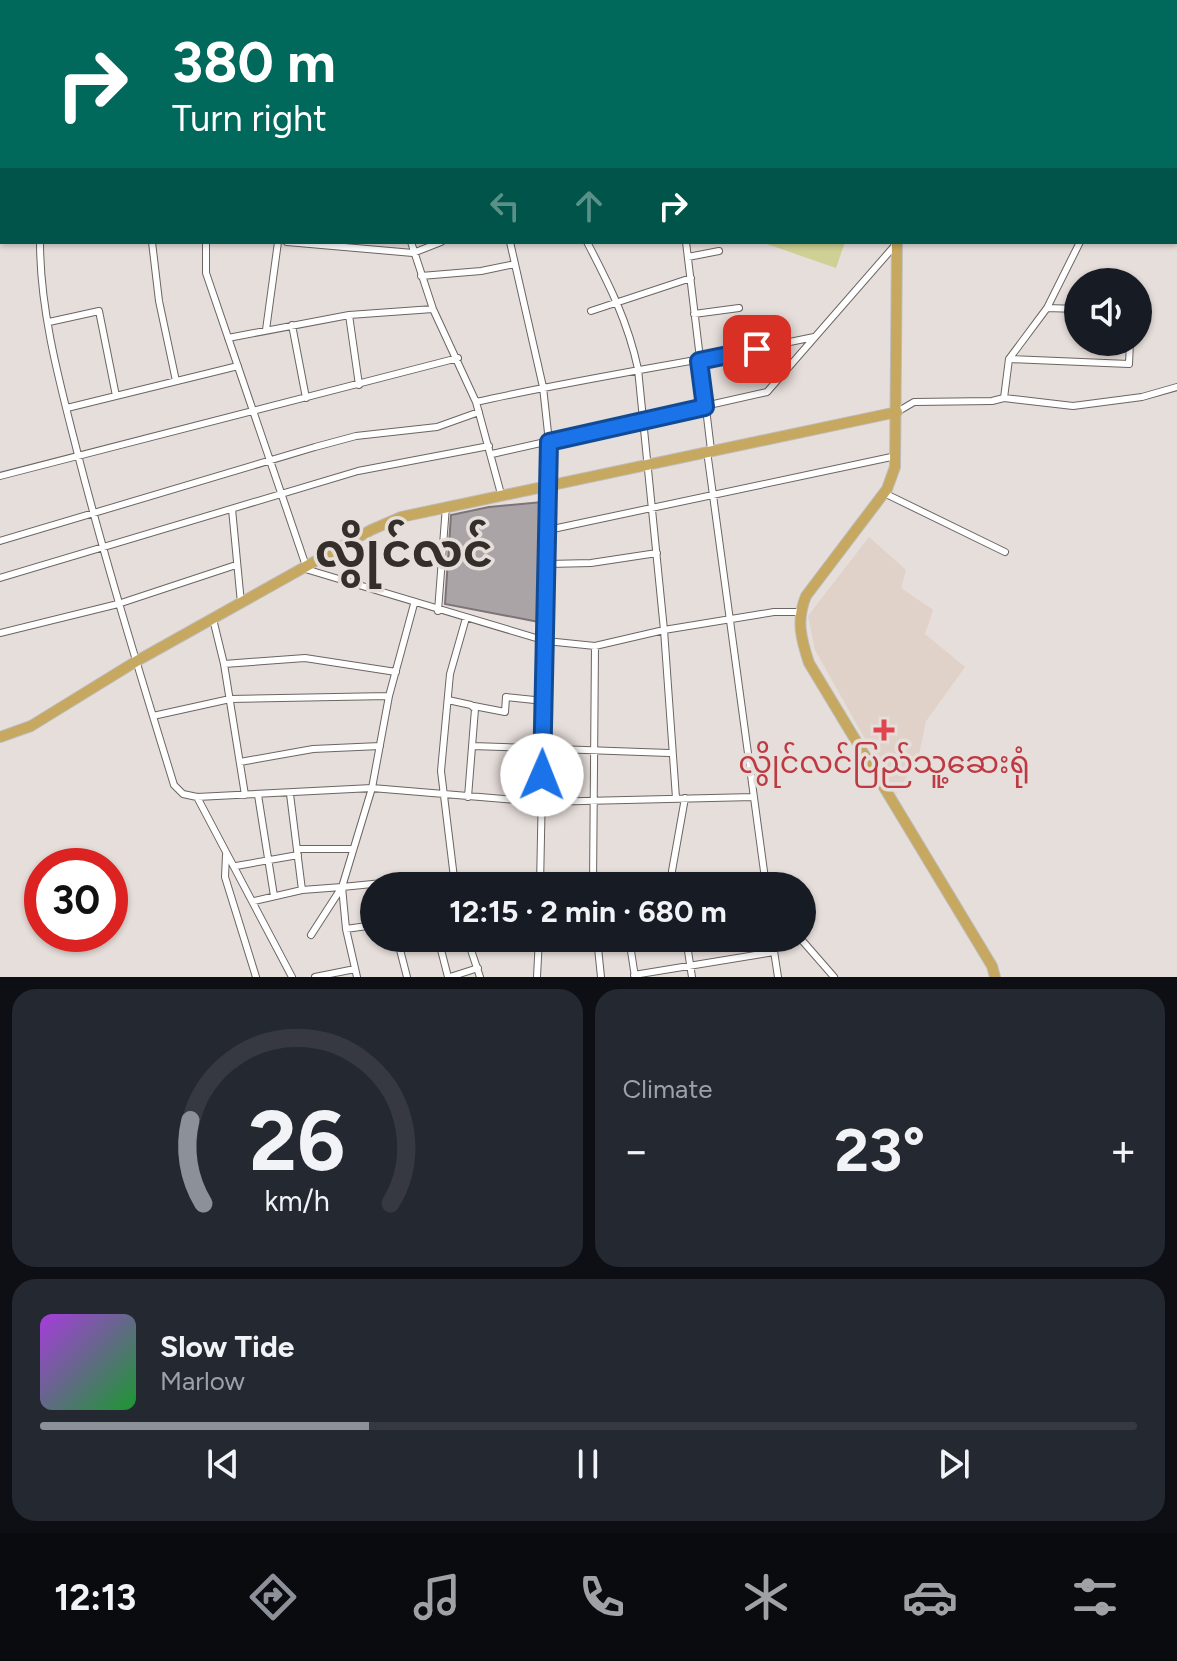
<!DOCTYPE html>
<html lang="en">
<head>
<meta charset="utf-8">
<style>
	:root { --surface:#171b24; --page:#242831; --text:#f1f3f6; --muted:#9ea1a6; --line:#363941; --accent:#8c9099 }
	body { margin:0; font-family:Figtree,"Noto Sans Myanmar",sans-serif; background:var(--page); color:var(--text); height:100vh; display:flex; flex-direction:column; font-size:30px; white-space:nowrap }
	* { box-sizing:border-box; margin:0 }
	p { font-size:26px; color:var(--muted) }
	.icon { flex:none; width:44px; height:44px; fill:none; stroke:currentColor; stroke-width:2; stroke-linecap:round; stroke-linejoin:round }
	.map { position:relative; height:977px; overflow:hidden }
	.drawer { display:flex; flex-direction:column; gap:12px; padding:12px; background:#0d0f14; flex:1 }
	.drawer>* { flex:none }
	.top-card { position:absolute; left:0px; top:0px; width:1178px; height:244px; box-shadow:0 2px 6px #0004; background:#00695c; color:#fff; overflow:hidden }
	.fabs { position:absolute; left:1064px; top:268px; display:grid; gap:16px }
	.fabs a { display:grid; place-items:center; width:88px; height:88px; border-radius:50%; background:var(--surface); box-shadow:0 2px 6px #0004; font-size:40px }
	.speed { position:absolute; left:24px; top:848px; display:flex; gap:16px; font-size:40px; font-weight:700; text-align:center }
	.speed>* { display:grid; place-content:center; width:104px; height:104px; border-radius:50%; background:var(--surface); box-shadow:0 2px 6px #0004; line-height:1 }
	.speed .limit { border:12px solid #d22; background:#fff; color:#111 }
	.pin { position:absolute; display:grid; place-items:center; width:68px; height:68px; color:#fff; margin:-34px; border-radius:16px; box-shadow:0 4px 12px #0006 }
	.me { position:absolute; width:88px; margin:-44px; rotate:1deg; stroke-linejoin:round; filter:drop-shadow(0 0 6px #0008) }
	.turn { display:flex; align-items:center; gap:28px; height:168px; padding:0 40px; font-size:36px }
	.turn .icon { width:104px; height:104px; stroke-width:2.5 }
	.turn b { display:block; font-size:56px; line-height:68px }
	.lanes { display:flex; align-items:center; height:76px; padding:0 40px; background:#0003; justify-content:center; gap:40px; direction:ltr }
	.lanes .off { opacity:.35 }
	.big { font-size:60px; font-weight:700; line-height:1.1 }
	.drawer .card { flex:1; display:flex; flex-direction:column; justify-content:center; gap:12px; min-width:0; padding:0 28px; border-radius:24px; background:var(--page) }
	.drawer .dial { align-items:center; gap:0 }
	.dial svg { height:208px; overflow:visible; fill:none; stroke:var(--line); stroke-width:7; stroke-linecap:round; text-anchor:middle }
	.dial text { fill:var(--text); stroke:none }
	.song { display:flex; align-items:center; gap:24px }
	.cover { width:96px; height:96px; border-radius:12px; background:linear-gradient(135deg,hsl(280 70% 55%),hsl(130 70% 35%)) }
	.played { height:8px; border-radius:4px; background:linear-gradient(90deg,var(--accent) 30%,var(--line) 30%) }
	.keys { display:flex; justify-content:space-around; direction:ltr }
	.heat { display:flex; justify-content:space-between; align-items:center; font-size:44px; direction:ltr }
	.drawer .tiles { flex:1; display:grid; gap:12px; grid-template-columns:1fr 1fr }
	.card:last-child { grid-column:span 2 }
	.trip { position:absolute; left:360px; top:872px; width:456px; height:80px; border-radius:40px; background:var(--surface); box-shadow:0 2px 6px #0004; font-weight:700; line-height:80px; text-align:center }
	.dock { display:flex; height:128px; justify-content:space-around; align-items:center; background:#090b0e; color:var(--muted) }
	.dock .icon { width:56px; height:56px }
	.dock .current { color:var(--accent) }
	.dock b { font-size:36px; color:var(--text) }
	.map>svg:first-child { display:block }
	.built { fill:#e0d1c9 }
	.green { fill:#ced094 }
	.building { fill:#aba4a7; stroke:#7c7478; stroke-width:2 }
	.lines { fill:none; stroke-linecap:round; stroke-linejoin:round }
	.minor-casing { stroke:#6c6562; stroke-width:8 }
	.trunk-casing { stroke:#bebdbd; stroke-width:12 }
	.minor { stroke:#fff; stroke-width:6 }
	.trunk { stroke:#c6a860; stroke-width:10 }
	.route-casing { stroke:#114b97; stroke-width:20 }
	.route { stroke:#1a73e8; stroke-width:14 }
	.health-dot { fill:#e0444e; stroke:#e6deda; stroke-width:3 }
	.labels { text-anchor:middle; stroke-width:7; stroke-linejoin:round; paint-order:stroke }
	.health-label { font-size:30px; fill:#be3a42; stroke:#e6deda }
	.town-label { font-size:46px; font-weight:bold; fill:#352f2c; stroke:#e6deda }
</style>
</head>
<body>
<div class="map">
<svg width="1177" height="977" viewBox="0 0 1177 977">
	<rect width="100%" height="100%" fill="#e6deda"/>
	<path class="built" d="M 869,537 L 906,570 L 901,588 L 933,610 L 925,634 L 965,667 L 926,721 L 918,759 L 896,794 L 815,650 L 808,616 Z"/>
	<path class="green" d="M 761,242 L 845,242 L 836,268 Z"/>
	<path class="building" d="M 542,502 L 539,622 L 445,604 L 451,515 L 489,507 Z"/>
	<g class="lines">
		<defs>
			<path id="minor" d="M 422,0 L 423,2
				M 659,0 L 659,2
				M 708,0 L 709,2
				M 765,0 L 765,2
				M 829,0 L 830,2
				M 227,2 L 227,0
				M 273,2 L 273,0
				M 317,2 L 317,0
				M 564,2 L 568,0
				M 40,242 C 40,312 60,384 77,451 C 106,564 140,674 174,785 L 183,794 L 197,797 L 372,788 L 541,802 L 754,797
				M 152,242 L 159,301 L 176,381
				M 206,242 L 206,273 L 306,566
				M 287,242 L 413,253 L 441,242
				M 411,242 L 433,309 L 476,402 L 501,494
				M 510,242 L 543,387 L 549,442 L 540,886
				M 587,242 C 609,284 628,322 638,369 L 664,630 L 676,798
				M 686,242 L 711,450
				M 688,257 L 719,251
				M 421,276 L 481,271 L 515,264
				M 1047,308 L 1078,309
				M 591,311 L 691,278
				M 694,314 L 739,308
				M 349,315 L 359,385
				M 49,322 L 99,311 L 116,396
				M 292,325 L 306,398
				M 266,330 L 278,242
				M 228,338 L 349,315 L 433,309
				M 1009,359 L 1129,364 L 1130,342
				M 1004,398 L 1009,359 L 1047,308 L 1080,242
				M 476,402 C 588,377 701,361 814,337
				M 67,408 L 238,366
				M 897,412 L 914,402 L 992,401 L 1004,398 L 1073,406 L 1142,397 L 1177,387
				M 707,451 L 766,886
				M 492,454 L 767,392 L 897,243
				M 0,476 L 458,358
				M 884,493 L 1005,552
				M 232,509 L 241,603
				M 548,530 L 896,456
				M 0,541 L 315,447 L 356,436 L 437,427 L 479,412
				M 548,564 L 591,563 L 657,553
				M 302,568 L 546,641 L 595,646 L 664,630 L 774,612 L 800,612
				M 0,578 L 358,471 L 489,446
				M 438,611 L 446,506
				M 213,619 L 224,664 L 245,795
				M 0,633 L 118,604 L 236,565
				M 224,664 L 305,658 L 396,672
				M 448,700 L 471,705 L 475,709 L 468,797
				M 474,706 L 505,712 L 506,697 L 544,701
				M 153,716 L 230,699 L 389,696
				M 472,746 L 669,753
				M 240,762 L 313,749 L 380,746
				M 290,794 L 302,890
				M 258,795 L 274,896
				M 197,797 L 292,977
				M 297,849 L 352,849
				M 226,855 L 225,877 L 256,977
				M 236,866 L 298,855
				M 455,886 L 441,771 L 450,674 L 466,618
				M 593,886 L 595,646
				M 666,886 L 715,886
				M 672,886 L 672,871 L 685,798
				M 342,887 L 454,876
				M 254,901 L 302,890 L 342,887 L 311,935
				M 346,929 L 374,925
				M 397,938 L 407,977
				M 438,938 L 448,977
				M 467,938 L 480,977
				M 597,938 L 601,977
				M 629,938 L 635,977
				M 686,938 L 692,977
				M 772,938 L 778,977
				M 800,938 L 834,977
				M 634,975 L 774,952
				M 315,977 L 355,969
				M 357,977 L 346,929 L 342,887 L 372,788 L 389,696 L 414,604
				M 450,977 L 478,968
				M 537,977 L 539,938"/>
			<path id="trunk" d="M 861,2 L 861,0
				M 897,242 L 895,467 L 887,489 L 806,596 C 796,620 801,639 809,663 L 992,966 L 995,977
				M 0,737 L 31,726 L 135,662 L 371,530 L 401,517 L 897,412"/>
		</defs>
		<use href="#minor" class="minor-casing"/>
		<use href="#trunk" class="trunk-casing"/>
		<use href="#minor" class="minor"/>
		<use href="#trunk" class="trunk"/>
	</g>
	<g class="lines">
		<defs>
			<path id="route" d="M 542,775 L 549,442 L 705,407 L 699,361 L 757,349"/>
		</defs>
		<use href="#route" class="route-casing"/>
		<use href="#route" class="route"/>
	</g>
	<path class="health-dot" d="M880 718h8v8h8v8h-8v8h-8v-8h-8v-8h8z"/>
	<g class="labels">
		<g class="health-label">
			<text x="884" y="773">လွိုင်လင်ပြည်သူ့ဆေးရုံ</text>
		</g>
		<g class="town-label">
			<text x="404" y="567">လွိုင်လင်</text>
		</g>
	</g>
</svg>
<div class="fabs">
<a><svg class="icon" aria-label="sound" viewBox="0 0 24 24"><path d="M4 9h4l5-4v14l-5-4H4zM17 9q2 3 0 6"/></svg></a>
</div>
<div class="speed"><div class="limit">30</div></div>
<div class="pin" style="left:757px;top:349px;background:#d93025"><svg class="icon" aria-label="arrive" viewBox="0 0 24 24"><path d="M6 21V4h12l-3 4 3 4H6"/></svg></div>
<svg class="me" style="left:542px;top:775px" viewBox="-20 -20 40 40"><circle r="19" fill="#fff"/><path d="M0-13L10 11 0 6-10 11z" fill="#1a73e8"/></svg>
<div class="trip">12:15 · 2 min · 680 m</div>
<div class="top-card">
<div class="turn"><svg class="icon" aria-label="right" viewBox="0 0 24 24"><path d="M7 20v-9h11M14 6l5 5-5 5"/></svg><div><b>380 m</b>Turn right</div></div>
<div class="lanes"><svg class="icon off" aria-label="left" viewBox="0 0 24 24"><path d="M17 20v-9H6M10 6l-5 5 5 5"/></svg><svg class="icon off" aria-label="ahead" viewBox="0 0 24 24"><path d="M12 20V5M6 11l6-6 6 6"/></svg><svg class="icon" aria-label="right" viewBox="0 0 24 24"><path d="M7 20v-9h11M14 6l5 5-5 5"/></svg></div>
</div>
</div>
<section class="drawer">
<div class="tiles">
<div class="card dial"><svg viewBox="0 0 100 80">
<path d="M14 69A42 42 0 1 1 86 69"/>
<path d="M14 69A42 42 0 0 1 9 37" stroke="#8c9099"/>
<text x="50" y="56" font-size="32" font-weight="700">26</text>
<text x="50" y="72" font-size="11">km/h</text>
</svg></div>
<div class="card"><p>Climate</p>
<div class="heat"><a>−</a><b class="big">23°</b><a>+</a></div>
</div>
<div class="card">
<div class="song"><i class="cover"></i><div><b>Slow Tide</b><p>Marlow</p></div></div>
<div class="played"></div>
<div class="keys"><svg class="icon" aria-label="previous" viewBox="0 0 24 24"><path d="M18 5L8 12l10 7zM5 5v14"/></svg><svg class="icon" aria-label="pause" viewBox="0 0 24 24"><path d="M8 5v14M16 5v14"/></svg><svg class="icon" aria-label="next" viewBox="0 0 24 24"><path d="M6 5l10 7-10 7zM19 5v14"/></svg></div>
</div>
</div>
</section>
<nav class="dock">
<b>12:13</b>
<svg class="icon current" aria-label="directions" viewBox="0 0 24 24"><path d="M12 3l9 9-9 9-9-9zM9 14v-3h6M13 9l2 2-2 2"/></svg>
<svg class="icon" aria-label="music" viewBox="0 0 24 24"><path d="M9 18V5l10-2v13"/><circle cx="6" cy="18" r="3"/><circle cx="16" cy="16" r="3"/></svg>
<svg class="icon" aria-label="phone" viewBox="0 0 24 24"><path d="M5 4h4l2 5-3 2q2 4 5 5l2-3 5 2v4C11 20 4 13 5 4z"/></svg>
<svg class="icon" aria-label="climate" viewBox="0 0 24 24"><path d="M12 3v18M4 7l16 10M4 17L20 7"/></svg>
<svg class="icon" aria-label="car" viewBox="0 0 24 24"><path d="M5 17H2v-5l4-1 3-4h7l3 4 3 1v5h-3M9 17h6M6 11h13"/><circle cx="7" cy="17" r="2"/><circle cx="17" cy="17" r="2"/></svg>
<svg class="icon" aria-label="filters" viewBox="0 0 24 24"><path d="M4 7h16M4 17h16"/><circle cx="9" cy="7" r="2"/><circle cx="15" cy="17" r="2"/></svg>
</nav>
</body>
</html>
